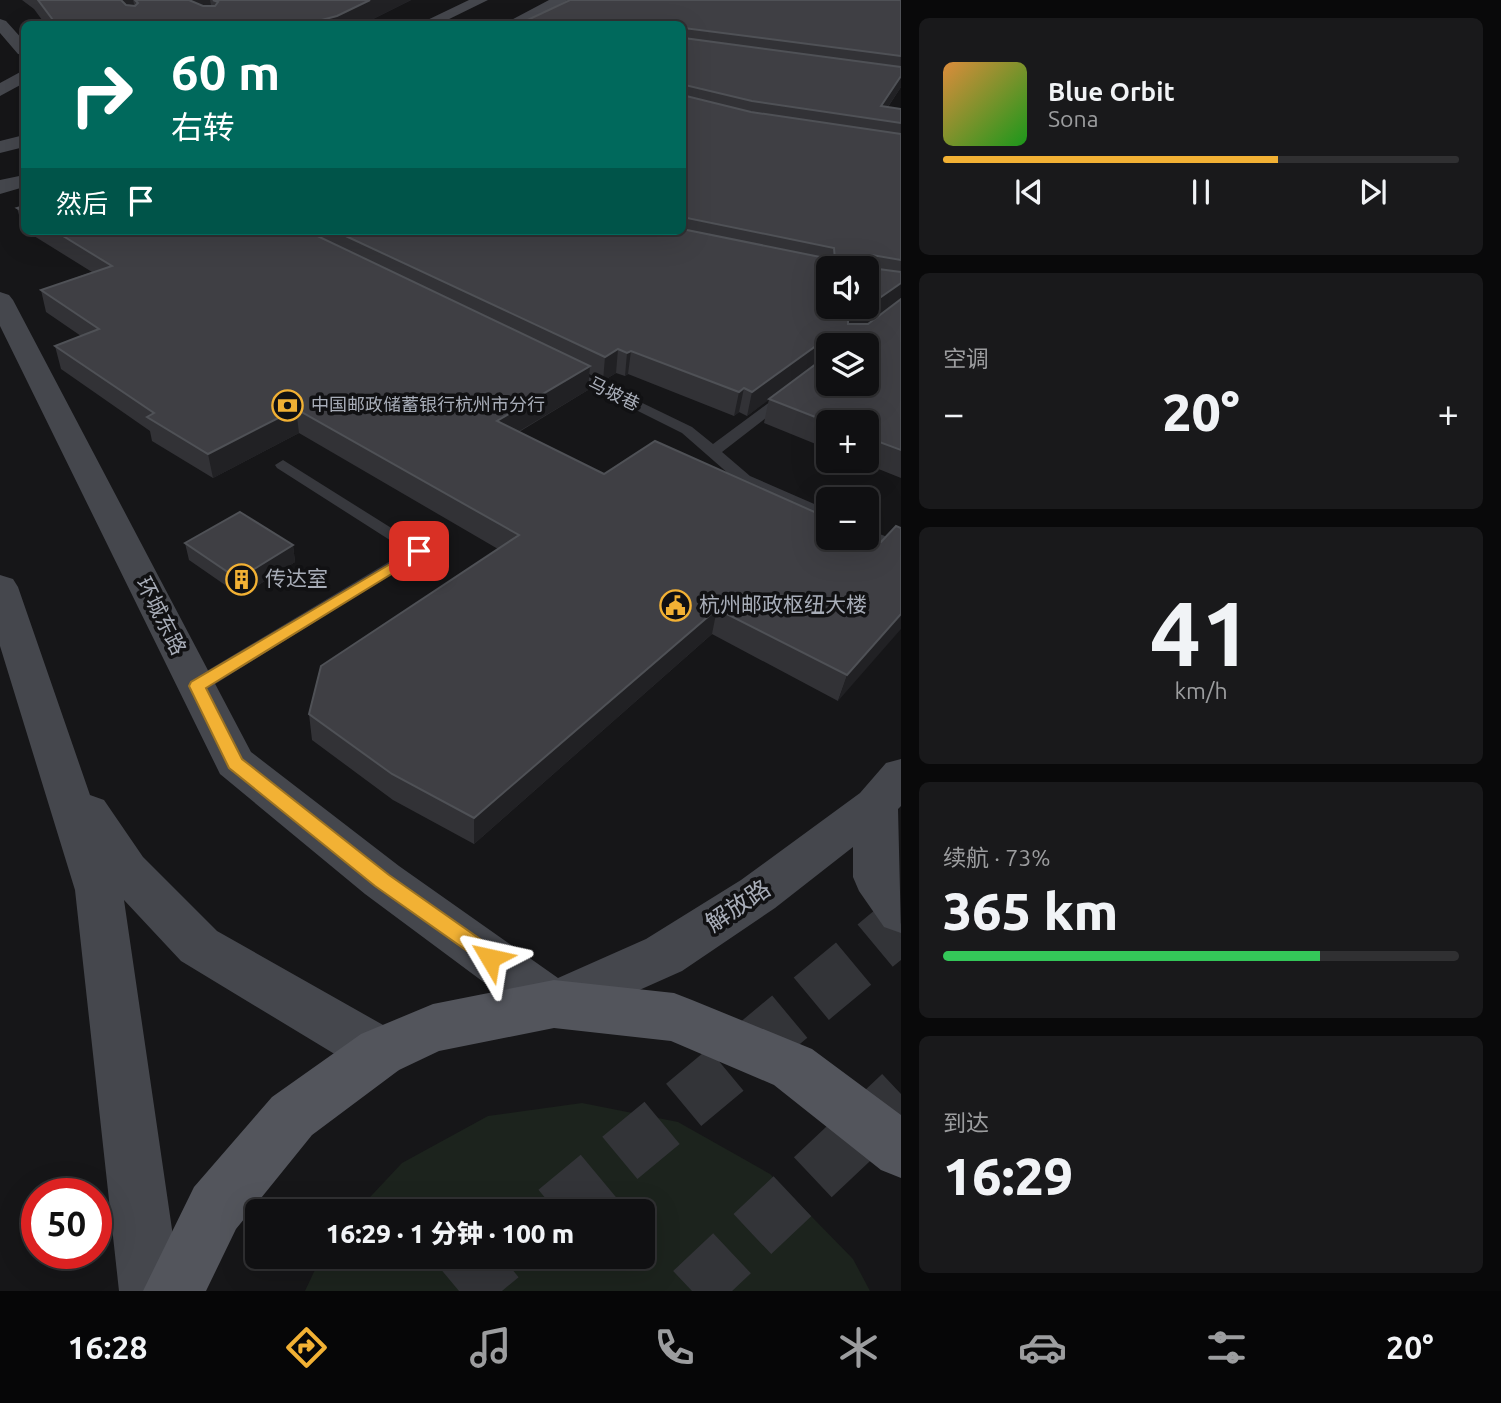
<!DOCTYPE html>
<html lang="zh">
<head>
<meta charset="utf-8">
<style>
	:root { --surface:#101012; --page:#19191b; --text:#f1f3f6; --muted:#9c9d9f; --line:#303032; --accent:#f2b134 }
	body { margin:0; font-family:Ubuntu,"Noto Sans SC",sans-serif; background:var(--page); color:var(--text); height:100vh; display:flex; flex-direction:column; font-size:26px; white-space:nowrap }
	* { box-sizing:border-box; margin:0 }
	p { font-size:23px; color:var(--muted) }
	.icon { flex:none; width:38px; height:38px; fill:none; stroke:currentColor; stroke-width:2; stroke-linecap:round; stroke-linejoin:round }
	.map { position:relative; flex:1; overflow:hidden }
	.panel { display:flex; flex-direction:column; gap:18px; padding:18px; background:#09090a; width:600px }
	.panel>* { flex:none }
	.hud { position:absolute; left:21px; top:21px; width:665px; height:214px; border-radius:10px; box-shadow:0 7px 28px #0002,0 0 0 2px var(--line); background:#00695c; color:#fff; overflow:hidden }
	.fabs { position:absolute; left:816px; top:256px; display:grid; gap:14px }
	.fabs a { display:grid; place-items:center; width:63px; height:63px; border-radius:10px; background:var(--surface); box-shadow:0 7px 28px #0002,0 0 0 2px var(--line); font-size:35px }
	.speed { position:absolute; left:21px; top:1178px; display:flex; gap:14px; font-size:35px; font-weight:700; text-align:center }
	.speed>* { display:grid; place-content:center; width:91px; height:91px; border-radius:50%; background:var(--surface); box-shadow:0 7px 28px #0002,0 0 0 2px var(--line); line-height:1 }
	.speed .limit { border:10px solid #d22; background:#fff; color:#111 }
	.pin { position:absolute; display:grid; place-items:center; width:60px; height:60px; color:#fff; margin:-30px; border-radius:14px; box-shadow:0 4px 10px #0006 }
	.me { position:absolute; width:77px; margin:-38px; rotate:306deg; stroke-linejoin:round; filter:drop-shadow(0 0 5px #0008) }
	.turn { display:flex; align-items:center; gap:24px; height:147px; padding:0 35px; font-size:32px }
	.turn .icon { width:91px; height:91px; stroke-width:2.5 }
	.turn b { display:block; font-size:49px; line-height:60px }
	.then { display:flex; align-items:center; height:66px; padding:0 35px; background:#0003; gap:14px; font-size:26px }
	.big { font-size:52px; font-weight:800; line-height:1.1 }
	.panel .widget { flex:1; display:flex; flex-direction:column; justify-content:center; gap:10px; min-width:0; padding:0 24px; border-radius:10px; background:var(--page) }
	.panel .dial { align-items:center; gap:0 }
	.dial b { font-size:91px; line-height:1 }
	.song { display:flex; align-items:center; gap:21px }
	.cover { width:84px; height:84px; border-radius:10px; background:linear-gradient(135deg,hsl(30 70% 55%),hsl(120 70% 35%)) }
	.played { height:7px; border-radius:4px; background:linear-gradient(90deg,var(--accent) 65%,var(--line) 65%) }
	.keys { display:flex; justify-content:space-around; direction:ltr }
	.heat { display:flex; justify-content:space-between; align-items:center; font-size:38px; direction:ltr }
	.charge { height:10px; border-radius:5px; background:linear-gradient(90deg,#34c759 73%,var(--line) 0) }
	.trip { position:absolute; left:245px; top:1199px; width:410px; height:70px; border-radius:10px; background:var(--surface); box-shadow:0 7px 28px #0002,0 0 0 2px var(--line); font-weight:800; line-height:70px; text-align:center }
	.dock { display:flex; height:112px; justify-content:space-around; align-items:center; background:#060607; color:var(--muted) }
	.dock .icon { width:49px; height:49px }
	.dock .active { color:var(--accent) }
	.dock b { font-size:32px; color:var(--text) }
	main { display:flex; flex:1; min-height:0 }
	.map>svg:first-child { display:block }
	.green { fill:#1c231d }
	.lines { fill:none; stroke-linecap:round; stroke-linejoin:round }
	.primary-tunnel-far1 { stroke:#333438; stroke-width:44; stroke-dasharray:44 22; stroke-linecap:butt }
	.primary-tunnel { stroke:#333438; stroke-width:55; stroke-dasharray:55 28; stroke-linecap:butt }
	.lane { fill:#37383d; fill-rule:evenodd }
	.secondary { fill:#45474d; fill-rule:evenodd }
	.primary { fill:#53555c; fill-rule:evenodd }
	.wall { fill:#323236; fill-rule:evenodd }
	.shaded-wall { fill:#212124 }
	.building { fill:#3f3f44; stroke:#4f5156; stroke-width:2; fill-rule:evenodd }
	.route { fill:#f2b134; stroke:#9d7322; stroke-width:2 }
	.labels { text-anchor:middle; stroke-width:7; stroke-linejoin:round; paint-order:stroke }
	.far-street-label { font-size:18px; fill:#a8adb8; stroke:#111113 }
	.far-poi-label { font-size:18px; fill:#a8adb8; stroke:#111113; text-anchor:start }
	.poi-label { font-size:21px; fill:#a8adb8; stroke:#111113; text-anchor:start }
	.street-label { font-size:21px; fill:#a8adb8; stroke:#111113 }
	.near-street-label { font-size:24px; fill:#a8adb8; stroke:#111113 }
</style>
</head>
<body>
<main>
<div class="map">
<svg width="901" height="1291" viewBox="0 0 901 1291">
	<rect width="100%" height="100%" fill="#161618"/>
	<path class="green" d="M 582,1103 L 678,1122 L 770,1174 L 853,1259 L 870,1291 L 305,1291 L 321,1257 L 642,1256 L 642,1211 L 357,1211 L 402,1163 L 488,1116 Z"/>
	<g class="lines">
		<path class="primary-tunnel-far1" d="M 892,932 L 901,924"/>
		<path class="primary-tunnel" d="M 556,1211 L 894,930
			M 459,1291 L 501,1256
			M 692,1291 L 901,1094"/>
		<path class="lane" d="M 828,359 L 828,370 L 722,452 L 750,476 L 828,510 L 828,521 L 738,482 L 682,433 L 558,371 L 560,368 L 570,368 L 692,427 L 713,444 Z
			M 283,460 L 428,551 L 204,691 L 190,691 L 187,686 L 190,681 L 407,551 L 277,468 L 275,465 Z
			M 866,529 L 901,542 L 901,554 L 860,538 L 866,537 Z"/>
		<path class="secondary" d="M 469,0 L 488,0 L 439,24 L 419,24 Z
			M 549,0 L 568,0 L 523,24 L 504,24 Z
			M 0,19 L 6,21 L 24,41 L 24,55 L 18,54 L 0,33 Z
			M 24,70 L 24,83 L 0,96 L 0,83 Z
			M 24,135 L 24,147 L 0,153 L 0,141 Z
			M 24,175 L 24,187 L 0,194 L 0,180 Z
			M 0,292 L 9,295 L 13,300 L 251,752 L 399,866 L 558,978 L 646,939 L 741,880 L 860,793 L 886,763 L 901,759 L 901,806 L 898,809 L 901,933 L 884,927 L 859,891 L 853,877 L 853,847 L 775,908 L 682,971 L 554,1028 L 536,1021 L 365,894 L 220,774 L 0,326 Z
			M 0,575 L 13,579 L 18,587 L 90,795 L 104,800 L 143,857 L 217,931 L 399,1034 L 407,1052 L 399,1070 L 380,1077 L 361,1070 L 181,961 L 124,900 L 181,1291 L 119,1291 L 75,890 L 0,646 Z"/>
		<path class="primary" d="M 554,980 L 674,993 L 692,1000 L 812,1049 L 901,1115 L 901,1178 L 881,1170 L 774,1085 L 671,1041 L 554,1028 L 439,1051 L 399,1070 L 312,1135 L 236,1229 L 206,1291 L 143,1291 L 194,1187 L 272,1097 L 361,1034 L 433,1004 Z"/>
	</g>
	<path class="wall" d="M 22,0 L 411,0 L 363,24 L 45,24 L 34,9 Z
		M 901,0 L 901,87 L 888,107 L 901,109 L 901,478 L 856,460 L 866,460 L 866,422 L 828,422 L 828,449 L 764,423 L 769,399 L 747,416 L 739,412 L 734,416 L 628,374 L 625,376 L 616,373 L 603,381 L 589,374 L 588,390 L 519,432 L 604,474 L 881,542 L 901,528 L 838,701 L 712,634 L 474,844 L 393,800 L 312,740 L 309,714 L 498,549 L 299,433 L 213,478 L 152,441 L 150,431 L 61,369 L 55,346 L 81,336 L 46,312 L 41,290 L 92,272 L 26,231 L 682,231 L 682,24 ZM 828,345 L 866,345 L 828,383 Z
		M 24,206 L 24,230 L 23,229 L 17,208 Z
		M 185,543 L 293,545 L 295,562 L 241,596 L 189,560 Z"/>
	<path class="shaded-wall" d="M 118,0 L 133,0 L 135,8 L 120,16 Z
		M 188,0 L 210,0 L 212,10 Z
		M 370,0 L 411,0 L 363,24 L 306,24 Z
		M 901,76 L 901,87 L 879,120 L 881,106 Z
		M 901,283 L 901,301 L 842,343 L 848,320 Z
		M 834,333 L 831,345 L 828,345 L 828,357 L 747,416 L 752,392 Z
		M 618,349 L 616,373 L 603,381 L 605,357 Z
		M 631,351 L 628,374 L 625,376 L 627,353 Z
		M 590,366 L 588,390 L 496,445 L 497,421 Z
		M 744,388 L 739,412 L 734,416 L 739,392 Z
		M 296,409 L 299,433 L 213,478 L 208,454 Z
		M 293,545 L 295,562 L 241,596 L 238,579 Z
		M 717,609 L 712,634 L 474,844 L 474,818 Z
		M 901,614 L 901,629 L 838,701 L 847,675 Z"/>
	<path class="building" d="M 38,0 L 121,0 L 126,5 L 135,6 L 138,3 L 135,0 L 189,0 L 203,6 L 215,6 L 218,2 L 213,0 L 370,0 L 337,16 L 306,24 L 56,24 Z
		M 570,0 L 901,0 L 901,56 L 684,28 L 682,30 L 682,24 L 519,24 Z
		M 682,34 L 684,38 L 901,67 L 901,76 L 881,106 L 901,109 L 901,123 L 752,101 L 685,85 L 682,86 Z
		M 682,95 L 751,112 L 901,134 L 901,260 L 872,255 L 869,257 L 871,268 L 901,272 L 901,283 L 848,320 L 848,324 L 868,324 L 901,299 L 901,450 L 866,437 L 866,422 L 828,422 L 769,399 L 828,355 L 828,383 L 866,383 L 866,345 L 836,345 L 836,336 L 834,333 L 752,392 L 744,388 L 739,392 L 631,351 L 627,353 L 618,349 L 605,357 L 335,231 L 682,231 L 682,229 L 835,260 L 834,248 L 682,217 ZM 828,268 L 866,268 L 866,306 L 828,306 Z
		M 24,206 L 24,212 L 17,208 Z
		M 55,231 L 307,231 L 590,366 L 497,421 L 604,474 L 655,441 L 828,518 L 828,537 L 866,537 L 866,535 L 881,542 L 896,526 L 901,528 L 901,614 L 847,675 L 717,609 L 474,818 L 392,774 L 309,714 L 321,666 L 519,535 L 296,409 L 208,454 L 147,417 L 154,413 L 55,346 L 99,329 L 41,290 L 112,266 Z
		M 240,512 L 293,545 L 238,579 L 185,543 Z"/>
	<path class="route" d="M 419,547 L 424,548 L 427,551 L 424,554 L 206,688 L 242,759 L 389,875 L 497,951 L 500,958 L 497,964 L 490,967 L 375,886 L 229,768 L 189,686 L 191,682 Z"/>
	<defs>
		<symbol id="bank-ring" viewBox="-11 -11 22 22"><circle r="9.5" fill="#111113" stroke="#f2b134" stroke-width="1.5"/><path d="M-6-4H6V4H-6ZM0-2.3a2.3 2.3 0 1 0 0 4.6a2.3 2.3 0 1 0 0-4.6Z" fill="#f2b134"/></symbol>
		<symbol id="building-ring" viewBox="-11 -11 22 22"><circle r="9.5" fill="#111113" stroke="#f2b134" stroke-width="1.5"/><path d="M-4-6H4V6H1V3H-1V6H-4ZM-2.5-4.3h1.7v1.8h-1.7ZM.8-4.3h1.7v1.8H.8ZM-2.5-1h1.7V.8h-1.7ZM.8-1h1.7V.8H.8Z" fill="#f2b134"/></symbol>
		<symbol id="civic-ring" viewBox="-11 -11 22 22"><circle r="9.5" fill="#111113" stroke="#f2b134" stroke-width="1.5"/><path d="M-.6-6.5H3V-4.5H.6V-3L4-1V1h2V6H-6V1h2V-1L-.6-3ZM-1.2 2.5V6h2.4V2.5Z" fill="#f2b134"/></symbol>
	</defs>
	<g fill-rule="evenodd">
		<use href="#bank-ring" x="270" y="388" width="35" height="35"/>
		<use href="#building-ring" x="224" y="562" width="35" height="35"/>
		<use href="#civic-ring" x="658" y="588" width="35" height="35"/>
	</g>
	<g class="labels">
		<g class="far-street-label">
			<text transform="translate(614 394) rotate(26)" y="6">马坡巷</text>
		</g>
		<g class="far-poi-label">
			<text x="311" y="411">中国邮政储蓄银行杭州市分行</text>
		</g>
		<g class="poi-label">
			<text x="265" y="586">传达室</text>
			<text x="699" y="612">杭州邮政枢纽大楼</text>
		</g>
		<g class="street-label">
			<text transform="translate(161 616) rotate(63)" y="7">环城东路</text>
		</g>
		<g class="near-street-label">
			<text transform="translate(738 906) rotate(-34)" y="8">解放路</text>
		</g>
	</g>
</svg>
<div class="fabs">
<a><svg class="icon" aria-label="sound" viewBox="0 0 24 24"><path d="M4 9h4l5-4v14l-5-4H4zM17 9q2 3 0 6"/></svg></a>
<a><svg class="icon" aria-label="layers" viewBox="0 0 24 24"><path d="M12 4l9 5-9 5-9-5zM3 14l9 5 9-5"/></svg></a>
<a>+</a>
<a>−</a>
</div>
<div class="speed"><div class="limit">50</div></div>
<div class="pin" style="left:419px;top:551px;background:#d93025"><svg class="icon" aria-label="arrive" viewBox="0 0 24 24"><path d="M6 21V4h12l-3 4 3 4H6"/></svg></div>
<svg class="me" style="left:490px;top:958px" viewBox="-20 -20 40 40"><path d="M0-17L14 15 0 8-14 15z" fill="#f2b134" stroke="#fff" stroke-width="4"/></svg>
<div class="trip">16:29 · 1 分钟 · 100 m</div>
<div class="hud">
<div class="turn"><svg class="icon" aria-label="right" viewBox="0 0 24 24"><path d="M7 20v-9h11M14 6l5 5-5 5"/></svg><div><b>60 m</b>右转</div></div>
<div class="then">然后<svg class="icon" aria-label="arrive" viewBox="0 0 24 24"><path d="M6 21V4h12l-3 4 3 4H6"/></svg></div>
</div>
</div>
<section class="panel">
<div class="widget">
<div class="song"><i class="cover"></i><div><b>Blue Orbit</b><p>Sona</p></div></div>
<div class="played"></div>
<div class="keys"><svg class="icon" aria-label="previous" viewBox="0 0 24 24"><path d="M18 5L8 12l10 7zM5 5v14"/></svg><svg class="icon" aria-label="pause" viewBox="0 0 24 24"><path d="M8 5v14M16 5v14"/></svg><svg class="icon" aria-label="next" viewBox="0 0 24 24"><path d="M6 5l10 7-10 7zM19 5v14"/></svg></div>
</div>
<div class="widget"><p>空调</p>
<div class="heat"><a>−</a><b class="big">20°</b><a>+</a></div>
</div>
<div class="widget dial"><b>41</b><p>km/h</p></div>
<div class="widget"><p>续航 · 73%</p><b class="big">365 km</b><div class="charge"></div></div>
<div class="widget"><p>到达</p><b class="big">16:29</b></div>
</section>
</main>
<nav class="dock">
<b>16:28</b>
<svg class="icon active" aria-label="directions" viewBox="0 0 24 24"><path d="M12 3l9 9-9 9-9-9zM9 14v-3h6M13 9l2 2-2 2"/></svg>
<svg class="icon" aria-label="music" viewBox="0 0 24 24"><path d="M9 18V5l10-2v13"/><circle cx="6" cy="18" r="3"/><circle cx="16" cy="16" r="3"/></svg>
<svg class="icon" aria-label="phone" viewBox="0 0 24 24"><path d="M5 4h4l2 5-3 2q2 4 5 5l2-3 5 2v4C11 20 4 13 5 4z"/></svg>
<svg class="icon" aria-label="climate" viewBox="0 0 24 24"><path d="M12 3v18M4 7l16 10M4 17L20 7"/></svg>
<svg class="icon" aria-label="car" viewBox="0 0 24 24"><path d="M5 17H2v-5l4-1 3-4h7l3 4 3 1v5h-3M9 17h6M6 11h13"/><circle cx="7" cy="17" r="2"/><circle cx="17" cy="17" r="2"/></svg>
<svg class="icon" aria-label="filters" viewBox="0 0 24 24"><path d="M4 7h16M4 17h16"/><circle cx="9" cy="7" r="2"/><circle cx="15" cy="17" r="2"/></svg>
<b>20°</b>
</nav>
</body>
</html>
